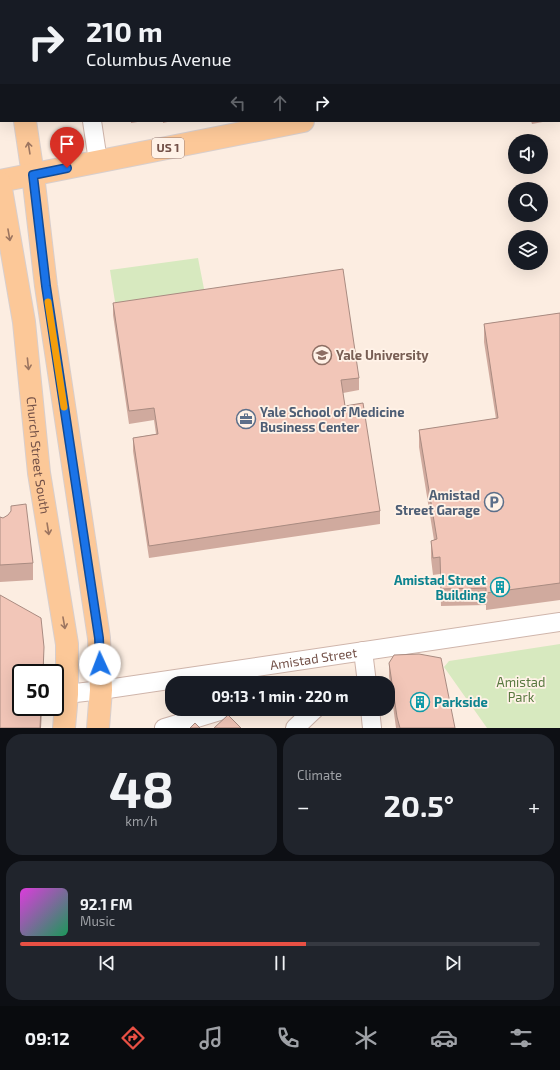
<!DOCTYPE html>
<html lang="en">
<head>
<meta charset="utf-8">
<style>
	:root { --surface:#171b24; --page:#20242c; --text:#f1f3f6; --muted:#9ea1a6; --line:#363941; --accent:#e85044 }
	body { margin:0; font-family:"Exo 2",sans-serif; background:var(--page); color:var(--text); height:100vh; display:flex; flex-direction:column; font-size:15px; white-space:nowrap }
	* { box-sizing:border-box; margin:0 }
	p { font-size:13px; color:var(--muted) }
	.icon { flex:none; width:22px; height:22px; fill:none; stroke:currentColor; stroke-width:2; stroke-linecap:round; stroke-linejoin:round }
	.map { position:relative; height:728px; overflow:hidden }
	.drawer { display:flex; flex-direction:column; gap:6px; padding:6px; background:#0d0f14; flex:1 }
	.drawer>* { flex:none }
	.banner { position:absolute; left:0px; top:0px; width:560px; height:122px; box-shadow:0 4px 16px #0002; background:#171b24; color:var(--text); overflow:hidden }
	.fabs { position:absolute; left:508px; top:134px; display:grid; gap:8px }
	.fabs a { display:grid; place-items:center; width:40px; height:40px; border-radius:50%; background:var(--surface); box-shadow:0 4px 16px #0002; font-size:20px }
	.speed { position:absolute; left:12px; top:664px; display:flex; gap:8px; font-size:20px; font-weight:700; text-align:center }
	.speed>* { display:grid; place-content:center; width:52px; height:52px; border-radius:50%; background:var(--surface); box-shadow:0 4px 16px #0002; line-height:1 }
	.speed .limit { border:2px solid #111; border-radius:6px; background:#fff; color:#111 }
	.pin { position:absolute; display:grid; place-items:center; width:34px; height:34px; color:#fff; margin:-41px -17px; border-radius:50% 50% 50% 0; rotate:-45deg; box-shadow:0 0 4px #0007 }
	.pin .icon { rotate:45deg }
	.me { position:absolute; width:44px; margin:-22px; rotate:358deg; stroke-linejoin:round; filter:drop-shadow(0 0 3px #0008) }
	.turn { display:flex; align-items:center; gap:14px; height:84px; padding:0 20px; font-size:18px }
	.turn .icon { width:52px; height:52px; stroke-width:2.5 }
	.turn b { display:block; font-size:28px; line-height:34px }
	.lanes { display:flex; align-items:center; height:38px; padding:0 20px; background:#0003; justify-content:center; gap:20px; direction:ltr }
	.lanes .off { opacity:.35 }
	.big { font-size:30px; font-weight:700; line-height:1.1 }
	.drawer .widget { flex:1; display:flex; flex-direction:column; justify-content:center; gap:6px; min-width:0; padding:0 14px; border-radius:16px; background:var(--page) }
	.drawer .dial { align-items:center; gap:0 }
	.dial b { font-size:52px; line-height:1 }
	.song { display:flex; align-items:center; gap:12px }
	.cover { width:48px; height:48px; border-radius:6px; background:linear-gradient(135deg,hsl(300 70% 55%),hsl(150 70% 35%)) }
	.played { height:4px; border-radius:2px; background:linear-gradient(90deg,var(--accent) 55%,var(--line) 55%) }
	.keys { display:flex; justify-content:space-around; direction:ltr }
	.heat { display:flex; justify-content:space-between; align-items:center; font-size:22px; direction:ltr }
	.drawer .tiles { flex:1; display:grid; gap:6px; grid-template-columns:1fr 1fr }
	.widget:last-child { grid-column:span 2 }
	.trip { position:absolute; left:165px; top:676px; width:230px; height:40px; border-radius:16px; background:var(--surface); box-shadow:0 4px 16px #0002; font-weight:700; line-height:40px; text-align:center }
	.tabs { display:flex; height:64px; justify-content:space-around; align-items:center; background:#090b0e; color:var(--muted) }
	.tabs .icon { width:28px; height:28px }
	.tabs .current { color:var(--accent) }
	.tabs b { font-size:18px; color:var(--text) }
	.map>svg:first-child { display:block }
	.green { fill:#d7e9bf }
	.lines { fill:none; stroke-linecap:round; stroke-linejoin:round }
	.minor-casing { stroke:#cfb5ab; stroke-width:20 }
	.major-casing { stroke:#d8cecc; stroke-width:24 }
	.minor { stroke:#fff; stroke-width:18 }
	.major { stroke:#fcc898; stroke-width:22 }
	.wall { fill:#d0aa9e }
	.shaded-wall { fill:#a98b81 }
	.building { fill:#f2c6b8; stroke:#a98b81 }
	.oneway { stroke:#9c7560 }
	.route-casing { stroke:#114b97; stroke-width:10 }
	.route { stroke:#1a73e8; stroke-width:7 }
	.slow { stroke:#f59e0b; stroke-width:7 }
	.labels { text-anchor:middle; stroke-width:3.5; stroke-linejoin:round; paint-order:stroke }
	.shield { fill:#fff2e7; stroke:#9d8178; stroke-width:1 }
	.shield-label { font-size:12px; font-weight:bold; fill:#735148 }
	.education-label { font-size:13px; font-weight:bold; fill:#785e54; stroke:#fff2e7; text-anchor:start }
	.service-label { font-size:13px; font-weight:bold; fill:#4e5e75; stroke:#fff2e7; text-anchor:start }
	.street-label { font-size:13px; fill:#735148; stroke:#fff2e7 }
	.culture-label { font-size:13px; font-weight:bold; fill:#0d838f; stroke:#fff2e7; text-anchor:end }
	.park-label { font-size:13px; fill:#597940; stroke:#fff2e7 }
</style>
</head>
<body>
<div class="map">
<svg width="560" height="728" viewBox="0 0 560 728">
	<rect width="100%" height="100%" fill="#fcede1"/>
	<path class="green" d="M 198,258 L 205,294 L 116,308 L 110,270 Z
		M 560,644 L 560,728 L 487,728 L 444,667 L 449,661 Z"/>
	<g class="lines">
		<defs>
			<g id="minor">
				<path d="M 328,0 L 328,1"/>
				<path d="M 92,121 L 98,161"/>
				<path d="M 363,651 L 367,683"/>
				<path id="s1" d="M 67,694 L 101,690 L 560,622"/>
				<path d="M 370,709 L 372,728"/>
				<path d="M 164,728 L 220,711 L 220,709"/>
				<path d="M 295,728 L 315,709"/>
			</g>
			<g id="major">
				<path d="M 6,0 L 6,1"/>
				<path d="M 559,74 L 560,73"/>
				<path d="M 25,121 L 33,175 L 46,286 L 99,638 L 101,690 L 98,728"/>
				<path d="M 0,181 L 303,121"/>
				<path id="s2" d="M 0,183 L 24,322 L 39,473 L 67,644 L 67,694 L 64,728"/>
			</g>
		</defs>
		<use href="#minor" class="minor-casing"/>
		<use href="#major" class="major-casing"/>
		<use href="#minor" class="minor"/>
		<use href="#major" class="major"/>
	</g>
	<path class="wall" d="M 526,0 L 560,0 L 560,38 L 559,38 L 559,1 L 526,1 Z
		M 131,121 L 144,121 L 131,123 Z
		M 163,121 L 172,121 L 163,123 Z
		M 531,121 L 548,121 L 532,124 Z
		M 113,303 L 359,378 L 359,390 L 343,393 L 345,406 L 380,511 L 380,524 L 149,558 L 133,451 L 133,438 L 156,434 L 154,420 L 129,424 L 113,315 Z
		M 560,313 L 560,600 L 486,610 L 486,605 L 441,606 L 440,574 L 433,575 L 431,558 L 431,541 L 434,540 L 419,447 L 419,430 L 496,419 L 484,342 L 484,324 Z
		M 0,517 L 33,563 L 33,580 L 0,582 Z
		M 389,663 L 455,728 L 396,728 L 389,676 Z"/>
	<path class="shaded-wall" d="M 44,647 L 44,673 L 43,673 Z
		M 41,707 L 42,707 L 41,728 L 40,728 Z"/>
	<path class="building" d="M 133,0 L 154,0 L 154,1 L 133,1 Z
		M 277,0 L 304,0 L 304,1 L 272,1 Z
		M 355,0 L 404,0 L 404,1 L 355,1 Z
		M 531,0 L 560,0 L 560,25 L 559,25 L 559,1 L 531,1 Z
		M 343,269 L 359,378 L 341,380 L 345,406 L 363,403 L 380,511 L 149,546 L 133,438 L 158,434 L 154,408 L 129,411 L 113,303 Z
		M 560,313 L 560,583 L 486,593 L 486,588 L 441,589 L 440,557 L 433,558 L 431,541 L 437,539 L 419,430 L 498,418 L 484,324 Z
		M 26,504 L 33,563 L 0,565 L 0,517 L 3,518 L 8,515 L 11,511 L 11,506 Z
		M 0,595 L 41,618 L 44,647 L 43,673 L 21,673 L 21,707 L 41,707 L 40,728 L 0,728 Z
		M 419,654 L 441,658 L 455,728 L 400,728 L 397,717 L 389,663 L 394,655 Z
		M 228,715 L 241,728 L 214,728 Z
		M 195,723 L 200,728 L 190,728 Z"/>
	<defs><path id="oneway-shaft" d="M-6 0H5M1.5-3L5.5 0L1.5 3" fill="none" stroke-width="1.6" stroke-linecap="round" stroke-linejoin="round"/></defs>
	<g class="oneway">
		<use href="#oneway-shaft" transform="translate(29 148) rotate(-99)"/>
		<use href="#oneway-shaft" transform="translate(9 235) rotate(80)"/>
		<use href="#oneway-shaft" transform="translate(28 364) rotate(84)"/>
		<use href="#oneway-shaft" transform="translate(48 529) rotate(81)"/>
		<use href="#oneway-shaft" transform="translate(64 623) rotate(80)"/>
	</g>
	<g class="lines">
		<defs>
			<path id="route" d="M 67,168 L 33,175 L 46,286 L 99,638 L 100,664"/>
		</defs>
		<use href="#route" class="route-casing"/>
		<use href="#route" class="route"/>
		<path class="slow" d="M 48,302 L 64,407"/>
	</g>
	<defs>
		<symbol id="university-ring" viewBox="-11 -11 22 22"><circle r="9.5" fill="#fff2e7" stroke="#8d6e63" stroke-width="1.5"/><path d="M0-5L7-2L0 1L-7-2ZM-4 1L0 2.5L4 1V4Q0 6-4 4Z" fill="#8d6e63"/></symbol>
		<symbol id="office-ring" viewBox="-11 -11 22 22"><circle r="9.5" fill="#fff2e7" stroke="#5c6f8a" stroke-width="1.5"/><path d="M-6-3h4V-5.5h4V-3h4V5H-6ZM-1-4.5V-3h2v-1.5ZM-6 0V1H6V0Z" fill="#5c6f8a"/></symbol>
		<symbol id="parking-ring" viewBox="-11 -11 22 22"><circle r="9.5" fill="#fff2e7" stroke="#5c6f8a" stroke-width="1.5"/><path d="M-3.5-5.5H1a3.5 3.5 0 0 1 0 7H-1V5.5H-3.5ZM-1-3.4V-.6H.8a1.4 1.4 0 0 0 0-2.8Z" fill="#5c6f8a"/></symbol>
		<symbol id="building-ring" viewBox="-11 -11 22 22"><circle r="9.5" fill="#fff2e7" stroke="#0f9aa8" stroke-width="1.5"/><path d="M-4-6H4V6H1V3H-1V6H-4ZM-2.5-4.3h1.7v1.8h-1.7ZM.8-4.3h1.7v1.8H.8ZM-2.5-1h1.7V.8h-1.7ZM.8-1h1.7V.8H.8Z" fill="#0f9aa8"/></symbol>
	</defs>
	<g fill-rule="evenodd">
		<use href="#university-ring" x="311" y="344" width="22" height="22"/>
		<use href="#office-ring" x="235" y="408" width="22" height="22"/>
		<use href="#parking-ring" x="483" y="491" width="22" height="22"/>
		<use href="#building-ring" x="489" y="576" width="22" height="22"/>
		<use href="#building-ring" x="409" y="691" width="22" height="22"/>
	</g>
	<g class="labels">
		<rect class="shield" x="152" y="138" width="32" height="20" rx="3"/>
		<g class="shield-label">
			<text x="168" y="152">US 1</text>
		</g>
		<g class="education-label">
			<text x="336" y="360">Yale University</text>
		</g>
		<g class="service-label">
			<text x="260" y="417">Yale School of Medicine<tspan x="260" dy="15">Business Center</tspan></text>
			<text x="480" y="500" text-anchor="end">Amistad<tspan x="480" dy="15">Street Garage</tspan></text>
		</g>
		<g class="street-label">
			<text dy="5" stroke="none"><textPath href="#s2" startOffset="275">Church Street South</textPath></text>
			<text dy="5" stroke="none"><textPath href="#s1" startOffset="249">Amistad Street</textPath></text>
		</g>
		<g class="culture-label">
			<text x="486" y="585">Amistad Street<tspan x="486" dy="15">Building</tspan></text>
			<text x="434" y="707" text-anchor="start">Parkside</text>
		</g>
		<g class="park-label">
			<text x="521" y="687">Amistad<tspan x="521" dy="15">Park</tspan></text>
		</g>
	</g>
</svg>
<div class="fabs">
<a><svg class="icon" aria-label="sound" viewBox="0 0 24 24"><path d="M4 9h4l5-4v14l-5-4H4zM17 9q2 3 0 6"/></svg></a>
<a><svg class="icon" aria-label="search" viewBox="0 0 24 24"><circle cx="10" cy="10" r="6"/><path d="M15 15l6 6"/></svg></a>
<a><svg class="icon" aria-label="layers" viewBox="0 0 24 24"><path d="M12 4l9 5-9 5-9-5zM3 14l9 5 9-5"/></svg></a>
</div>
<div class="speed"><div class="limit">50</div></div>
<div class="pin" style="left:67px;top:168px;background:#d93025"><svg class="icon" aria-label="arrive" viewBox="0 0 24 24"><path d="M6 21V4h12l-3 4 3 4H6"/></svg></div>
<svg class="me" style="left:100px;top:664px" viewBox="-20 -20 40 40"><circle r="19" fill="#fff"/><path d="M0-13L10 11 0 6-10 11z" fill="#1a73e8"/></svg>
<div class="trip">09:13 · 1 min · 220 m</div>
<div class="banner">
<div class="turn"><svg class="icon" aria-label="right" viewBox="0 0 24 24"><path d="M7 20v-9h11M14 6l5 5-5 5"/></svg><div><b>210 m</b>Columbus Avenue</div></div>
<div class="lanes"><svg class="icon off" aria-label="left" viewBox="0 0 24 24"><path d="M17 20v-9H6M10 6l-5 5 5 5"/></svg><svg class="icon off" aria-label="ahead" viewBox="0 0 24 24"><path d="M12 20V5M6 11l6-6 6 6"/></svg><svg class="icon" aria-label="right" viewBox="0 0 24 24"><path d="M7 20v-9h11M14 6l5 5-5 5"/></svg></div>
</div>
</div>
<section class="drawer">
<div class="tiles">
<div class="widget dial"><b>48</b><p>km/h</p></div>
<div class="widget"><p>Climate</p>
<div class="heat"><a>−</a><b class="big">20.5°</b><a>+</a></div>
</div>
<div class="widget">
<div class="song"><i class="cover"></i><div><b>92.1 FM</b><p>Music</p></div></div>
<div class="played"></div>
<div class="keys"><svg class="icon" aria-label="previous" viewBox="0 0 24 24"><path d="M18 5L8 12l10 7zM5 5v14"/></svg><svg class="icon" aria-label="pause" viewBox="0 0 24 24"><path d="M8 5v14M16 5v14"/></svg><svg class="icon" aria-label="next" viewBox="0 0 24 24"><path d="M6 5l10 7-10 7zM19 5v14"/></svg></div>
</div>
</div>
</section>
<nav class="tabs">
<b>09:12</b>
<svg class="icon current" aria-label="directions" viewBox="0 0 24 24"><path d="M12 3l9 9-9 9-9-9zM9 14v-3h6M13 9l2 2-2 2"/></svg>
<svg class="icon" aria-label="music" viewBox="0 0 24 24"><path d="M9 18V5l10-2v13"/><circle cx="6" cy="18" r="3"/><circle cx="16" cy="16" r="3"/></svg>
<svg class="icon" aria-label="phone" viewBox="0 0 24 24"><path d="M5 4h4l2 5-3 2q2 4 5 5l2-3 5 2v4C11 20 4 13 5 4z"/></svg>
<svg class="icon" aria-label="climate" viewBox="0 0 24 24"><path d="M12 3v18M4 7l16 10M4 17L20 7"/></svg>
<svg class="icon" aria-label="car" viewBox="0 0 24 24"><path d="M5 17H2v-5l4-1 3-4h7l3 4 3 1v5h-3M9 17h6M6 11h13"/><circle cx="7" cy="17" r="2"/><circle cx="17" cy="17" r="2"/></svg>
<svg class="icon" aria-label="filters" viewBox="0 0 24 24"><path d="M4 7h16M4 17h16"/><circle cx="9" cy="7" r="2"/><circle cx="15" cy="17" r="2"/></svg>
</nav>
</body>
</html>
